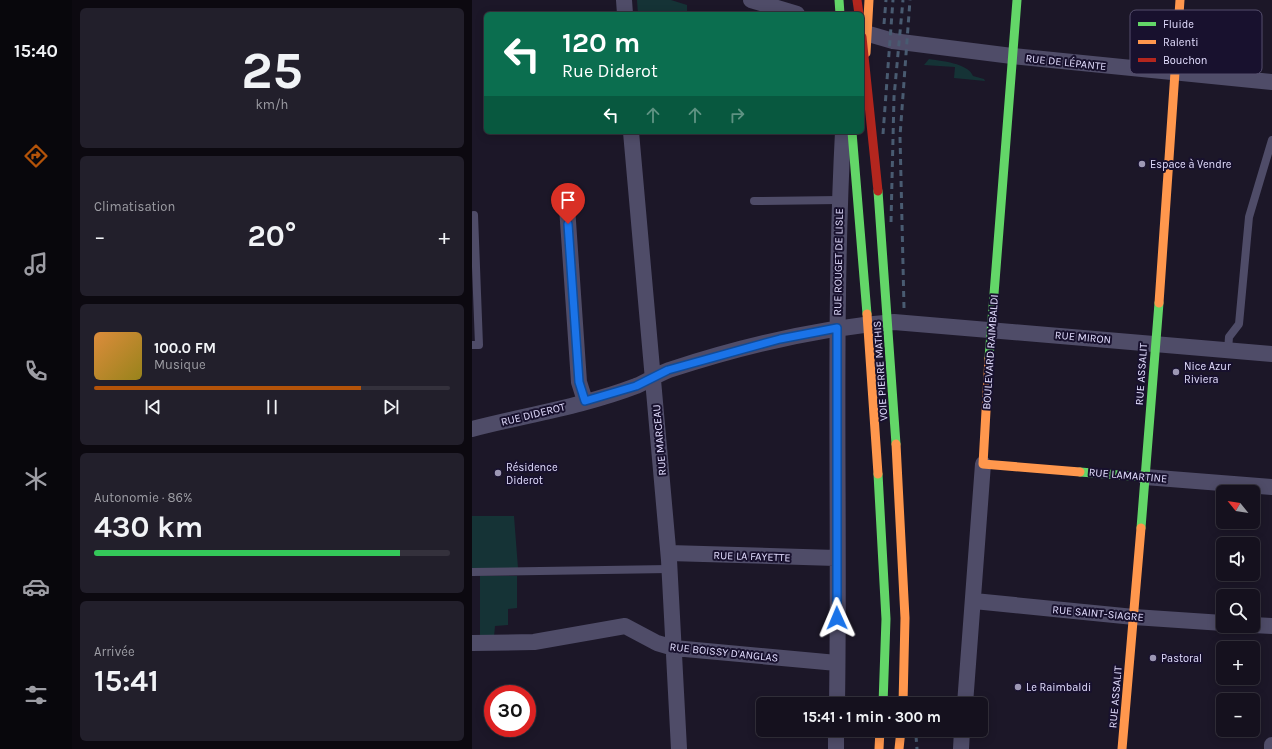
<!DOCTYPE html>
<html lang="fr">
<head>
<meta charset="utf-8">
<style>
	:root { --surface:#15111e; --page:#221f2b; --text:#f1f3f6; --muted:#9d9da4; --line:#34313c; --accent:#b45309 }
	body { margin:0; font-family:Karla,sans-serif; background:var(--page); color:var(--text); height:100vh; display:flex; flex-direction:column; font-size:15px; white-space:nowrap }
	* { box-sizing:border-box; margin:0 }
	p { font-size:13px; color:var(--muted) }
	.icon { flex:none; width:22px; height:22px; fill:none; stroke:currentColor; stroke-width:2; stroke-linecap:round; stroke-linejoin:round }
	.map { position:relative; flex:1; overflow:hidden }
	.side { display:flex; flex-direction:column; gap:8px; padding:8px; background:#0c0910; width:400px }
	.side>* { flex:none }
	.guide { position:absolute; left:12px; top:12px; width:380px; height:122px; border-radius:6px; box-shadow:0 2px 10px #0003,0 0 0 1px var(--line); background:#0b6e4f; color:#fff; overflow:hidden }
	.needle { width:26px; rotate:300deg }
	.tools { position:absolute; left:744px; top:485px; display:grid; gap:8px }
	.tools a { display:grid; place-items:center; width:44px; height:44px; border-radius:6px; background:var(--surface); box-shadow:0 2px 10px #0003,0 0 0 1px var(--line); font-size:20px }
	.speed { position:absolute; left:12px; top:685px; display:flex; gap:8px; font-size:20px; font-weight:700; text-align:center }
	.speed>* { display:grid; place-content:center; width:52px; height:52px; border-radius:50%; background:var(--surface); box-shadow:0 2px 10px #0003,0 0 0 1px var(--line); line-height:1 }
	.speed .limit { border:6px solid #d22; background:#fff; color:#111 }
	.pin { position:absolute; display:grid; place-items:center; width:34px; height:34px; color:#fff; margin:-41px -17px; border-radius:50% 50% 50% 0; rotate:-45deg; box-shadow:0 0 4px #0007 }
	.pin .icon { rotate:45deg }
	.me { position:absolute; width:44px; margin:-22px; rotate:359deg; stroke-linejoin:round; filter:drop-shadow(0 0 3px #0008) }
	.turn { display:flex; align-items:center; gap:14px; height:84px; padding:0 12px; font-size:18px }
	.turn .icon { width:52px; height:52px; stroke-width:2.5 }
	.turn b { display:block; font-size:28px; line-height:34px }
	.lanes { display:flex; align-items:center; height:38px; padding:0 12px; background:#0003; justify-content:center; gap:20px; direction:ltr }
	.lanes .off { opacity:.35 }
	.big { font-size:30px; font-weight:700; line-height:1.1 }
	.side .widget { flex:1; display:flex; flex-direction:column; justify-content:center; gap:6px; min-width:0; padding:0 14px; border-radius:6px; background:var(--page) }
	.side .dial { align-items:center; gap:0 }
	.dial b { font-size:52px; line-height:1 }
	.song { display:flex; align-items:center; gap:12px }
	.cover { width:48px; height:48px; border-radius:6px; background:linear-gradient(135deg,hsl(30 70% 55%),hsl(50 70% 35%)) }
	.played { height:4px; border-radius:2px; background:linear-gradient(90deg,var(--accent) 75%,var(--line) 75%) }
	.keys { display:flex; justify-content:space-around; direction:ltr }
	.heat { display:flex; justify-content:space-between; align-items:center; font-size:22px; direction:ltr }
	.charge { height:6px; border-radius:3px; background:linear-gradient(90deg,#34c759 86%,var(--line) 0) }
	.trip { position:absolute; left:284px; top:697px; width:232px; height:40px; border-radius:6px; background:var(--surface); box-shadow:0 2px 10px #0003,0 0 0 1px var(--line); font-weight:700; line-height:40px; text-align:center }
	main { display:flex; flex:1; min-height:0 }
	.tab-bar { display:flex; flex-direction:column; width:72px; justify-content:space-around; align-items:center; background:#08070c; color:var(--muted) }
	.tab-bar .icon { width:28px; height:28px }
	.tab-bar .active { color:var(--accent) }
	.tab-bar b { font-size:18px; color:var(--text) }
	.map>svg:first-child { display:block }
	.green { fill:#153336 }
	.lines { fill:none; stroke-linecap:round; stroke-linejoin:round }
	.lane { stroke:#4f4c68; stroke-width:8 }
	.street { stroke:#4f4c68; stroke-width:16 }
	.fast { stroke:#63d668; stroke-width:9 }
	.slow { stroke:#ff974d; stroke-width:9 }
	.jam { stroke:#b3261e; stroke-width:9 }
	.rail { stroke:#495b71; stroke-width:3; stroke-dasharray:6 5; stroke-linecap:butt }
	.fast-bridge { stroke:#63d668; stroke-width:9 }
	.slow-bridge { stroke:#ff974d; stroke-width:9 }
	.jam-bridge { stroke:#b3261e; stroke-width:9 }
	.route-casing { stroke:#114b97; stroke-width:10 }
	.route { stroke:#1a73e8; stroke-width:7 }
	.poi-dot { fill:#9d98b4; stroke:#18112e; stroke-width:1.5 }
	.labels { text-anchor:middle; stroke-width:4; stroke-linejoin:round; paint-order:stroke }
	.street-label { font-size:11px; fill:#e3deff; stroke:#18112e }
	.poi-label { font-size:11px; fill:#e3deff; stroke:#18112e; text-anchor:start }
	.key { fill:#18112e; stroke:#554e6d; stroke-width:1 }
	.key-label { font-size:11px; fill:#e3deff }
</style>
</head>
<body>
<main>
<nav class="tab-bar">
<b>15:40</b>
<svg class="icon active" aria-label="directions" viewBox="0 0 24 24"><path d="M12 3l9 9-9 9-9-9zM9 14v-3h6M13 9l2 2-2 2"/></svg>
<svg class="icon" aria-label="music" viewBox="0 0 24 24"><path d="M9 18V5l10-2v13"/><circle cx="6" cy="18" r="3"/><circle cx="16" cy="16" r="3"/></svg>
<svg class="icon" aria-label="phone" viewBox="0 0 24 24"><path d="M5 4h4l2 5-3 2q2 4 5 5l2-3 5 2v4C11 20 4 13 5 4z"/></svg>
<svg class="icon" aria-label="climate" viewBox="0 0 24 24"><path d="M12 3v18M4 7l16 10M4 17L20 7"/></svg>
<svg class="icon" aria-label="car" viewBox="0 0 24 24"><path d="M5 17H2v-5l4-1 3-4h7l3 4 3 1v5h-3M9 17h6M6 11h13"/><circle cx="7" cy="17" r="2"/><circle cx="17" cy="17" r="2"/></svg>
<svg class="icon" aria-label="filters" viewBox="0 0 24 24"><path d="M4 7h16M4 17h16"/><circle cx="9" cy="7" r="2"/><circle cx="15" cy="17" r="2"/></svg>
</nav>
<section class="side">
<div class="widget dial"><b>25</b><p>km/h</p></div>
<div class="widget"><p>Climatisation</p>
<div class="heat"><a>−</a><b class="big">20°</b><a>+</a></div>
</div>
<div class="widget">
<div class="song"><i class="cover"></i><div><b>100.0 FM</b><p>Musique</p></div></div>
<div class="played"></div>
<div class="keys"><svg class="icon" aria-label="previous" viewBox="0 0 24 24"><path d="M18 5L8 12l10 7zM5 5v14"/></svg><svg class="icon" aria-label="pause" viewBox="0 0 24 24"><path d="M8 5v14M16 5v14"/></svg><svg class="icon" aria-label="next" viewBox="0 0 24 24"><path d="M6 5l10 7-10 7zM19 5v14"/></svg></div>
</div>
<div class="widget"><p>Autonomie · 86%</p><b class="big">430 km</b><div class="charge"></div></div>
<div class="widget"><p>Arrivée</p><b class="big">15:41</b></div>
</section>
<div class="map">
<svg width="800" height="749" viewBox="0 0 800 749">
	<rect width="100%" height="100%" fill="#1c1728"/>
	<path class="green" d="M 165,0 L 199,0 L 215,5 L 215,14 L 166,14 Z
		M 457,59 C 469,61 496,63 501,76 L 512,79 L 513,81 L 482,78 L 483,67 L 452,65 Z
		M 0,516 L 42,516 L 46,568 L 0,569 Z
		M 8,576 L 45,576 L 45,608 L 36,609 L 36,625 L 23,626 L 22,637 L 8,637 Z"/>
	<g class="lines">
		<path class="lane" d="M 282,201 L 367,200
			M 0,345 L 7,345 L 2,215
			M 756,350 L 757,337 L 767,324 L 777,217 L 800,140
			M 0,572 L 197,569"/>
		<path class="street" d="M 152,0 L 153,14
			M 279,0 L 325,14
			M 390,32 L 421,41 L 540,56 L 800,82
			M 159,132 L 197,560 L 207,749
			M 94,192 L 107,382 L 113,401
			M 0,429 C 54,415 112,406 164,386 C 176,381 186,374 197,370 C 270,346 346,328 422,322 L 800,354
			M 673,477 L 800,487
			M 197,553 L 364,558
			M 502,601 L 662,617 L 751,623
			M 781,625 L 800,626
			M 0,643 L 62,642 L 153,626 L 185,643 L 202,648 L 365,663
			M 365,704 C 368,513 361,323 371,132
			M 493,704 L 511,464
			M 364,749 L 364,730
			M 489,749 L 490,730
			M 800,749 L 800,745"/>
		<path class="fast" d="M 367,0 L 368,14
			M 517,358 L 545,0
			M 608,472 L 673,477
			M 669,528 L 687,303"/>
		<path class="slow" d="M 687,303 L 708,0
			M 517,358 L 511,464 L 608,472
			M 407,749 L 408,730
			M 427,749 L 429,730
			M 650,749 L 669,528"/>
		<path class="jam" d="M 385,0 L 387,14"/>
		<path class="rail" d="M 412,24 L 414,0
			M 411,134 L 421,0
			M 419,222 L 422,97 L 431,0
			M 432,308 L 428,136 L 438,0
			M 444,736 L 445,749"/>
		<path class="fast-bridge" d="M 380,132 L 395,314
			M 406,191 L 424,444
			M 406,474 L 414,619 L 411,704"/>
		<path class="slow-bridge" d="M 394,53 L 397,0
			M 395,314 L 406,474
			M 424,444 L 433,618 L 431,704"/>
		<path class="jam-bridge" d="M 390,37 L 406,191"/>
	</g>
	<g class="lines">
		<defs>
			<path id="route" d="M 96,224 L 107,382 L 113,401 L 164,386 L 196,370 L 308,339 L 365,328 L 365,618"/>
		</defs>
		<use href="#route" class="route-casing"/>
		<use href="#route" class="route"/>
	</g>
	<g class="poi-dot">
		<circle cx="670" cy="164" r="4"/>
		<circle cx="704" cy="372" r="4"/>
		<circle cx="26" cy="473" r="4"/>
		<circle cx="681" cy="658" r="4"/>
		<circle cx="546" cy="687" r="4"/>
	</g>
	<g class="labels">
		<g class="street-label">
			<text transform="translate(594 62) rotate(6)" y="4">RUE DE LÉPANTE</text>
			<text transform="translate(366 262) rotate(-89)" y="4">RUE ROUGET DE LISLE</text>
			<text transform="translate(611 337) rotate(5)" y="4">RUE MIRON</text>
			<text transform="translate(518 352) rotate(-86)" y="4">BOULEVARD RAIMBALDI</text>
			<text transform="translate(408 371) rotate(-94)" y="4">VOIE PIERRE MATHIS</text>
			<text transform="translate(669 374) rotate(-86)" y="4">RUE ASSALIT</text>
			<text transform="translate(61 414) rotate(-14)" y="4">RUE DIDEROT</text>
			<text transform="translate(187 440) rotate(-95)" y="4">RUE MARCEAU</text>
			<text transform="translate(656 475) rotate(5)" y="4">RUE LAMARTINE</text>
			<text transform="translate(280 556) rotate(2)" y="4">RUE LA FAYETTE</text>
			<text transform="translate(626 613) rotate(5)" y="4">RUE SAINT-SIAGRE</text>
			<text transform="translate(252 652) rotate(6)" y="4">RUE BOISSY D'ANGLAS</text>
			<text transform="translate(643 697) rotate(-85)" y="4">RUE ASSALIT</text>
		</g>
		<g class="poi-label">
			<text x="678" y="168">Espace à Vendre</text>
			<text x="712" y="370">Nice Azur<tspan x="712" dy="13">Riviera</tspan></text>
			<text x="34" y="471">Résidence<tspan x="34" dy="13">Diderot</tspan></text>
			<text x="689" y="662">Pastoral</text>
			<text x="554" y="691">Le Raimbaldi</text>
		</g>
	</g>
	<rect x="658" y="10" width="132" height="64" rx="6" class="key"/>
	<rect x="666" y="22" width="18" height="4" fill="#63d668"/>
	<rect x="666" y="40" width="18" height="4" fill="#ff974d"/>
	<rect x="666" y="58" width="18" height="4" fill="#b3261e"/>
	<g class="key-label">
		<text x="691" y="28">Fluide</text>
		<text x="691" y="46">Ralenti</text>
		<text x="691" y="64">Bouchon</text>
	</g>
</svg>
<div class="tools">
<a><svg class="needle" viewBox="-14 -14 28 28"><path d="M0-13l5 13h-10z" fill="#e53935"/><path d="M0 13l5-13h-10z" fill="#9d9da4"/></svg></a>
<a><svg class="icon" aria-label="sound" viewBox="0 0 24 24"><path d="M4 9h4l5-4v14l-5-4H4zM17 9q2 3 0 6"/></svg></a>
<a><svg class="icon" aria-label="search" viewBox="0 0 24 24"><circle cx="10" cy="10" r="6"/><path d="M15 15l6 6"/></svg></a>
<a>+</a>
<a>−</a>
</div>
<div class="speed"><div class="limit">30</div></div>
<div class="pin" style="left:96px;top:224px;background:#d93025"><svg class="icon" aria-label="arrive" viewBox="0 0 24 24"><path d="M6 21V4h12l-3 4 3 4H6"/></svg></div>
<svg class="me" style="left:365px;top:618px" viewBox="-20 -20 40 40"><path d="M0-17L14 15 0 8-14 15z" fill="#1a73e8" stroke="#fff" stroke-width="4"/></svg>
<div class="trip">15:41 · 1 min · 300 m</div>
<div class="guide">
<div class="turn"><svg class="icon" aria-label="left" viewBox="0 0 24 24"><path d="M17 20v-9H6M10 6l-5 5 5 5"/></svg><div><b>120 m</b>Rue Diderot</div></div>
<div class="lanes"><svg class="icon" aria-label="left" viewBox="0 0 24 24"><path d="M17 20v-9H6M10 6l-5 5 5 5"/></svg><svg class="icon off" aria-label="ahead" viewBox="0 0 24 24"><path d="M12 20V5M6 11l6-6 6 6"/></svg><svg class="icon off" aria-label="ahead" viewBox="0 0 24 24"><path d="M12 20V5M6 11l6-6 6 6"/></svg><svg class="icon off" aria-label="right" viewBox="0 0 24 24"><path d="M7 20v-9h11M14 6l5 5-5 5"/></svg></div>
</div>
</div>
</main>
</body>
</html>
